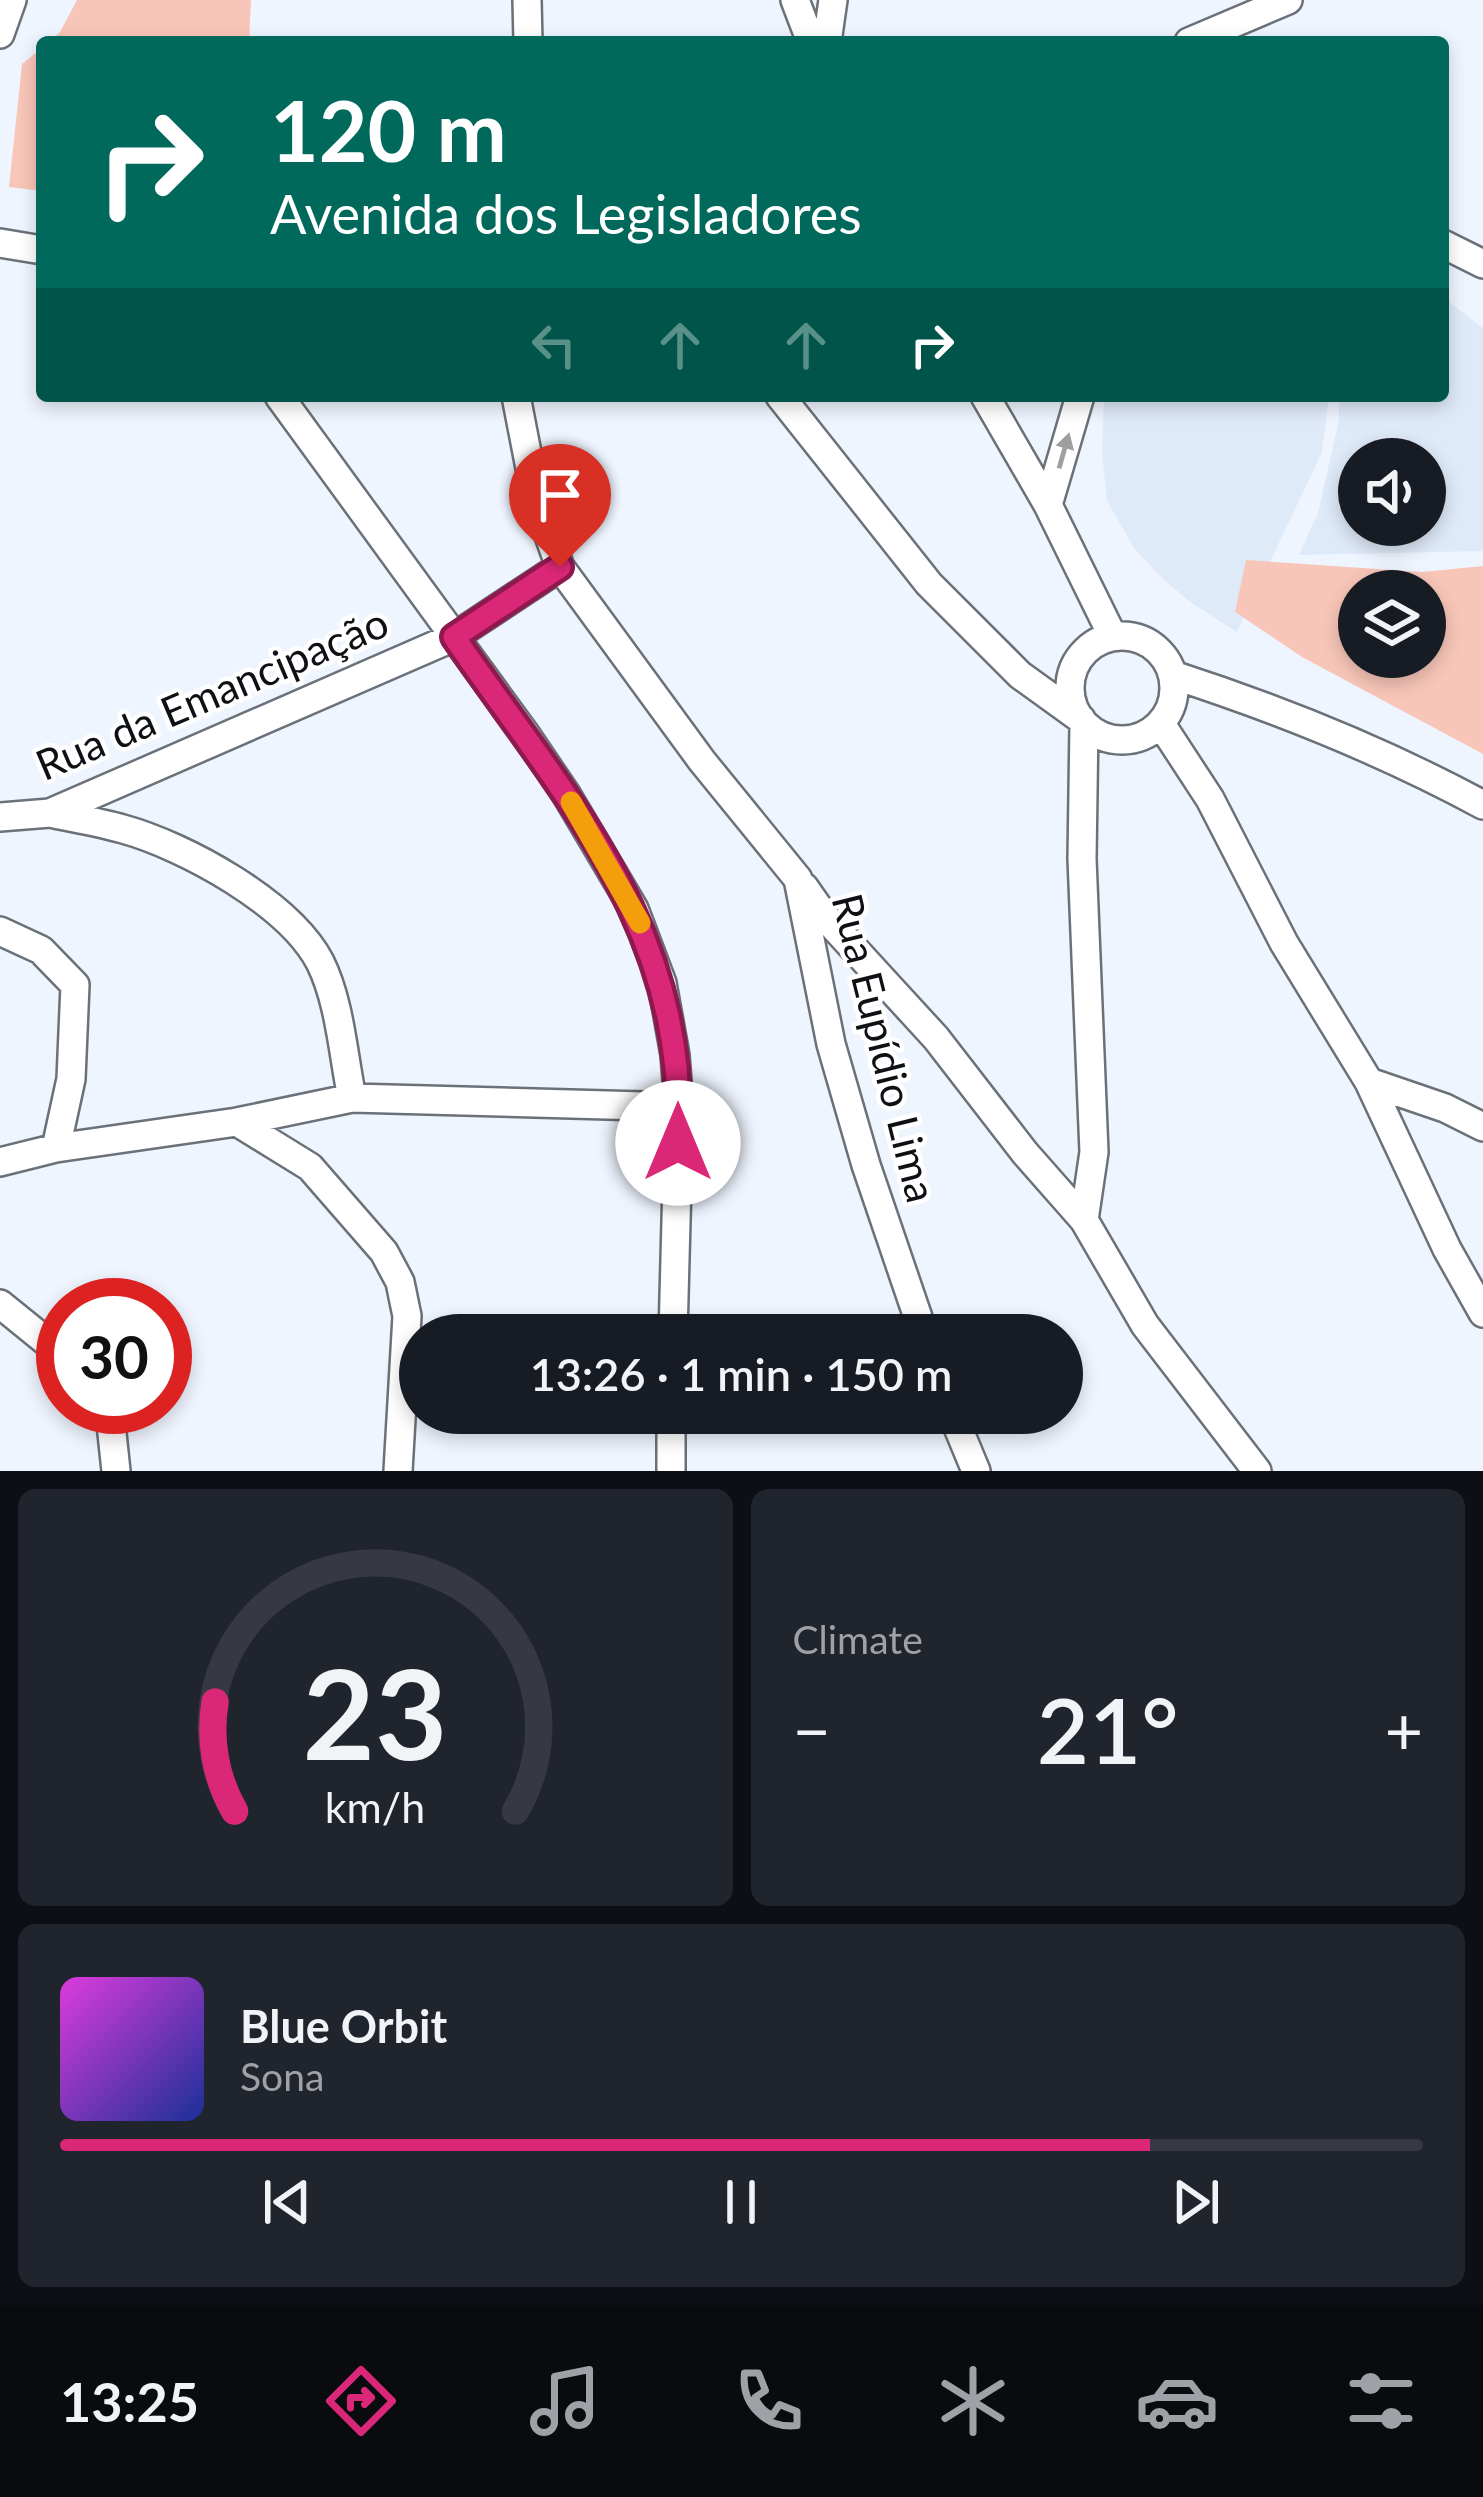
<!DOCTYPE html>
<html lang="en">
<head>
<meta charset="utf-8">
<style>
	:root { --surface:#171b24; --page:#20242c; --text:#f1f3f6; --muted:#9ea1a6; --line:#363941; --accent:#db2777 }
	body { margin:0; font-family:Lato,sans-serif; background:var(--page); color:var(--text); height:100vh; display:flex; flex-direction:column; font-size:45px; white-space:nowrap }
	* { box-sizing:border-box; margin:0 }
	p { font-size:39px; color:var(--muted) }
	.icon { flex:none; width:66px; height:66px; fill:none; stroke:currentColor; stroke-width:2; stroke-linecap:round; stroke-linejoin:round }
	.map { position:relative; height:1471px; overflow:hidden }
	.side { display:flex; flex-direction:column; gap:18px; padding:18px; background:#0d0f14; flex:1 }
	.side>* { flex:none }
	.top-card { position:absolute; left:36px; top:36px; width:1413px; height:366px; border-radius:12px; box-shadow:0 6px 18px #0003; background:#00695c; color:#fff; overflow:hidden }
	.tools { position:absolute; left:1338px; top:438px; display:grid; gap:24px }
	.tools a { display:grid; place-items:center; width:108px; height:108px; border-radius:50%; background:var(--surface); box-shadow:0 6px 18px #0003; font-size:60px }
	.speed { position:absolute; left:36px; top:1278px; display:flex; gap:24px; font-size:60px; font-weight:700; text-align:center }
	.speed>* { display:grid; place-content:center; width:156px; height:156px; border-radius:50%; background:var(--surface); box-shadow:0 6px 18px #0003; line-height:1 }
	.speed .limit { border:18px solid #d22; background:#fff; color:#111 }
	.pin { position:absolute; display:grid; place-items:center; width:102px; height:102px; color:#fff; margin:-123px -51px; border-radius:50% 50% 50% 0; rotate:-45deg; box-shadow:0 0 12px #0007 }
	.pin .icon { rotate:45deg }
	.me { position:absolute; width:132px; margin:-66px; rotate:0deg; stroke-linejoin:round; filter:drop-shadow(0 0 9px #0008) }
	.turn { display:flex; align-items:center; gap:42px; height:252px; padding:0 36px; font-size:54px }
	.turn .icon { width:156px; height:156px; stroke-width:2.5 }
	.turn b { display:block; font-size:84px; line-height:102px }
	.lanes { display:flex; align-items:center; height:114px; padding:0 36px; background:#0003; justify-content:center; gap:60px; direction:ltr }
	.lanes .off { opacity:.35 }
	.big { font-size:90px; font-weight:600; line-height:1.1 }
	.side .tile { flex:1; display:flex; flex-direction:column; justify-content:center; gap:18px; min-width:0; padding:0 42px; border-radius:18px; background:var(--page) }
	.side .dial { align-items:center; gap:0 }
	.dial svg { height:312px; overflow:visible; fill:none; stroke:var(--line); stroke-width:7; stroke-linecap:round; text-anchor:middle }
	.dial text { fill:var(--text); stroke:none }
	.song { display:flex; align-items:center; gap:36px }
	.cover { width:144px; height:144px; border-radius:18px; background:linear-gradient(135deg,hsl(300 70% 55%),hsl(230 70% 35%)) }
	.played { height:12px; border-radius:6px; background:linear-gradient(90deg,var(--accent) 80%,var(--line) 80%) }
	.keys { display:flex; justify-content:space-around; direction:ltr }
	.heat { display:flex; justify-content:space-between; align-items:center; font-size:66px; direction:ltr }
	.side .tiles { flex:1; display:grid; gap:18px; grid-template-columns:1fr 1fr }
	.tile:last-child { grid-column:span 2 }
	.trip { position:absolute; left:399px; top:1314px; width:684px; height:120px; border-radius:60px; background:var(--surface); box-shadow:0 6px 18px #0003; font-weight:600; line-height:120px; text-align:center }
	.tabs { display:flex; height:192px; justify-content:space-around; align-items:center; background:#090b0e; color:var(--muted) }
	.tabs .icon { width:84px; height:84px }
	.tabs .on { color:var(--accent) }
	.tabs b { font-size:54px; color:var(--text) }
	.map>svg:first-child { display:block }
	.built { fill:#dfeaf9; fill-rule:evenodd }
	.green { fill:#f8c6b8; fill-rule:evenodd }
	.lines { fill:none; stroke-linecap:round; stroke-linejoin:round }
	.minor-casing { stroke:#6b7179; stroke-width:32 }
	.minor { stroke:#fff; stroke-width:27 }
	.oneway { fill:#9f9fa1 }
	.route-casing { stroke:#8e194d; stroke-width:30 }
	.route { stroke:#db2777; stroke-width:21 }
	.slow { stroke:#f59e0b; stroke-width:21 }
	.labels { text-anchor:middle; stroke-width:9; stroke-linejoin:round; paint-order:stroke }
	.street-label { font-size:42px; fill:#0e1014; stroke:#fff }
</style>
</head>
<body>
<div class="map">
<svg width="1483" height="1471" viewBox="0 0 1483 1471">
	<rect width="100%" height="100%" fill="#eff5ff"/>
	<path class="built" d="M 1443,297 L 1483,328 L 1483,551 L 1299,555 L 1318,513 L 1339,420 L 1339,396 L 1443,396 ZM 1359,459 L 1425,459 L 1425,525 L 1359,525 Z
		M 1104,396 L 1329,396 L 1322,452 L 1237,632 L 1190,602 L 1160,576 L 1134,548 L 1107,501 L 1102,452 Z"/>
	<path class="green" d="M 77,0 L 251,0 L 249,42 L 49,42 L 60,32 Z
		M 42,48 L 42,191 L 9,187 L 22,64 Z
		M 1246,560 L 1422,572 L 1483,566 L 1483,754 L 1302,657 L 1235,612 ZM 1425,591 L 1425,657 L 1359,657 L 1359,591 Z"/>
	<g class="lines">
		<defs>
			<path id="minor" d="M 527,0 L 528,42
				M 795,0 L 811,42
				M 0,34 L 12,0
				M 827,42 L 833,0
				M 1189,42 L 1288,0
				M 0,243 L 42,250
				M 1443,244 L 1483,264
				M 279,396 L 526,735 L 566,794 L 634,909 L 662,983 L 675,1055 L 679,1107 L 673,1335
				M 780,396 L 929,584 L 1020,675 L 1081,719
				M 985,396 L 1048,505 L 1113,637
				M 1048,505 L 1080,396
				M 560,567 L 702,761 L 798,879 L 831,1044 L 866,1165 L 924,1335
				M1070 688a52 52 0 1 1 104 0a52 52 0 1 1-104 0Z
				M 1173,675 C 1281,710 1383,751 1483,805
				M 1161,724 L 1210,799 L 1284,943 L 1369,1082 L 1447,1249 L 1483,1313
				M 50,813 C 74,818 99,822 123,829 C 185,846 289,903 320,962 C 340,1002 343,1054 352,1098
				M 0,817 L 50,813 L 454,637 L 560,567 L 536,499 L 516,396
				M 804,887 L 825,917 L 936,1038 L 1025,1153 L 1084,1220 L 1145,1325 L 1257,1471
				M 0,931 L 41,950 L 75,985 L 71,1079 L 56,1148
				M 1369,1082 L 1445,1108 L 1483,1127
				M 237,1122 L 310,1167 L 384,1252 L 400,1282 L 407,1316 L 398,1471
				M 0,1162 L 56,1148 L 237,1122 L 352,1098 L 679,1107
				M 1084,1220 L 1094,1152 L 1082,859 L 1084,724
				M 0,1304 L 63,1355
				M 103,1407 L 111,1424 L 116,1471
				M 952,1413 L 976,1471
				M 671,1471 L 671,1413"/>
		</defs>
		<use href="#minor" class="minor-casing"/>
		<use href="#minor" class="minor"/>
	</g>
	<defs><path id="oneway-solid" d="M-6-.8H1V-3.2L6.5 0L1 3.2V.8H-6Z" transform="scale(3)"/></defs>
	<use class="oneway" href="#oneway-solid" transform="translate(1064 451) rotate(-74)"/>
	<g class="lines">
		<defs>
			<path id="route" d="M 560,567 L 454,637 C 567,801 688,928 678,1143"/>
		</defs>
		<use href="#route" class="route-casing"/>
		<use href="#route" class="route"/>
		<path class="slow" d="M 571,802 L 640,923"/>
	</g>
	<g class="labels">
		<g class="street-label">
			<text transform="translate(212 694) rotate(-23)" y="15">Rua da Emancipação</text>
			<text transform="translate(884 1048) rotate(76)" y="15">Rua Eupídio Lima</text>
		</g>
	</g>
</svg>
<div class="tools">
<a><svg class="icon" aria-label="sound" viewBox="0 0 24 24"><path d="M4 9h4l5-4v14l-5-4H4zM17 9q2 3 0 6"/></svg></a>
<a><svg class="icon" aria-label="layers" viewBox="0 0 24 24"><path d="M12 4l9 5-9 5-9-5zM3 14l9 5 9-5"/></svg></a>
</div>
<div class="speed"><div class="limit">30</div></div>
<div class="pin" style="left:560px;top:567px;background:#d93025"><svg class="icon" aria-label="arrive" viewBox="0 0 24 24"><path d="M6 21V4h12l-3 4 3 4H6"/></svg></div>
<svg class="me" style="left:678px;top:1143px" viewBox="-20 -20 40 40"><circle r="19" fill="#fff"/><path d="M0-13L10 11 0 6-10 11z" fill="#db2777"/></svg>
<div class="trip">13:26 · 1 min · 150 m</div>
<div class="top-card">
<div class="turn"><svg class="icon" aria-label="right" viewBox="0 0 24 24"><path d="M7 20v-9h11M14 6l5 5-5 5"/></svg><div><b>120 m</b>Avenida dos Legisladores</div></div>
<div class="lanes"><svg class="icon off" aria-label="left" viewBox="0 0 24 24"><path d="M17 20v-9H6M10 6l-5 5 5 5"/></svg><svg class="icon off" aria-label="ahead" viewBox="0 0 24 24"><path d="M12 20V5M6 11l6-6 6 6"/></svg><svg class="icon off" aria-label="ahead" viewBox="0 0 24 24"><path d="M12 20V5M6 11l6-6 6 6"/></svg><svg class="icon" aria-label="right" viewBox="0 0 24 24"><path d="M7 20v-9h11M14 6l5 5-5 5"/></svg></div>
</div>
</div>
<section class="side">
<div class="tiles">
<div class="tile dial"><svg viewBox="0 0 100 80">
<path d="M14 69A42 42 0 1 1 86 69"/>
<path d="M14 69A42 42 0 0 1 9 41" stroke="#db2777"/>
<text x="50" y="56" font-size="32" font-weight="700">23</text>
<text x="50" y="72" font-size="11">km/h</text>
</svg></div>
<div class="tile"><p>Climate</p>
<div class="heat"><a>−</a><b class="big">21°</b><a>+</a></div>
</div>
<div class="tile">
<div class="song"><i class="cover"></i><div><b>Blue Orbit</b><p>Sona</p></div></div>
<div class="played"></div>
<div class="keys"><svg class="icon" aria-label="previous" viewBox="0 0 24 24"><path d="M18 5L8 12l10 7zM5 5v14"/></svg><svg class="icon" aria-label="pause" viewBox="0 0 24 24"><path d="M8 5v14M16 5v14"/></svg><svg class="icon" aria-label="next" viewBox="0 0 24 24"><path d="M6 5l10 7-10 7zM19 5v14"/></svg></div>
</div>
</div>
</section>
<nav class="tabs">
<b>13:25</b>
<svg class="icon on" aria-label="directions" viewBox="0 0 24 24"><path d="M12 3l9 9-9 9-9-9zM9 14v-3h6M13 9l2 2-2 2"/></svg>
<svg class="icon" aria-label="music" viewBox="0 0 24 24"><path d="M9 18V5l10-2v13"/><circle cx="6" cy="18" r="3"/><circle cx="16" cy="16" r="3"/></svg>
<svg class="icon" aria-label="phone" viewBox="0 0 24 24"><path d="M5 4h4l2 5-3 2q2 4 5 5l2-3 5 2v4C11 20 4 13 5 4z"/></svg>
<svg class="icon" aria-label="climate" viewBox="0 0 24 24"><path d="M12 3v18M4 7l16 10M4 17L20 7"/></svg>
<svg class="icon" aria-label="car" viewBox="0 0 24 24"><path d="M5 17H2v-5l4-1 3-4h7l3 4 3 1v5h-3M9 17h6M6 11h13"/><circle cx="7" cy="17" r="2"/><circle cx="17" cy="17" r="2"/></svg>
<svg class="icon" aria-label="filters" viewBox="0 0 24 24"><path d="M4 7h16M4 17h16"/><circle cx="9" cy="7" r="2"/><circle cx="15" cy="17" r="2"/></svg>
</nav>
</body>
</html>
